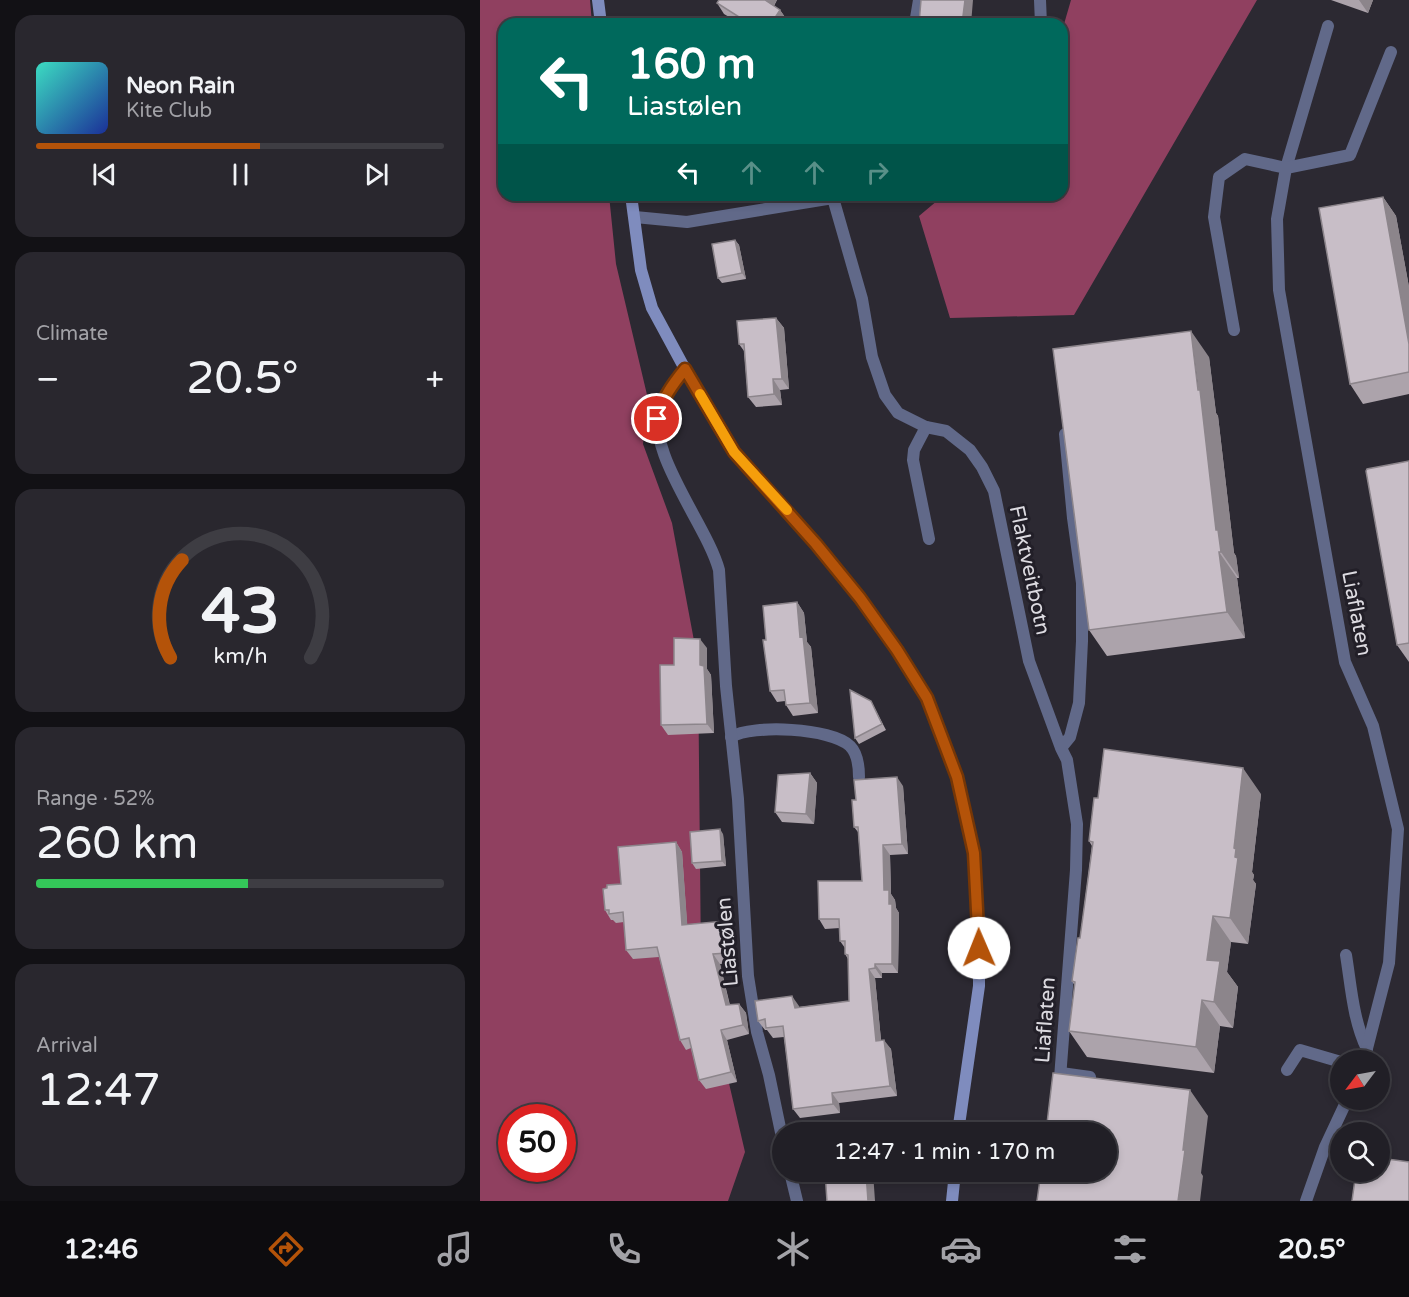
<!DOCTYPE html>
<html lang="en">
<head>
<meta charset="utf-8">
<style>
	:root { --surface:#211f26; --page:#29272e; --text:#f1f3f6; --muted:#a2a2a7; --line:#3e3d43; --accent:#b45309 }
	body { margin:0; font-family:"Varela Round",sans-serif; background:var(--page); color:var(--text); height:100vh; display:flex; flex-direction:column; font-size:22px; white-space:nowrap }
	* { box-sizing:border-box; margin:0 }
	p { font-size:20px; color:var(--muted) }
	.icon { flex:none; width:33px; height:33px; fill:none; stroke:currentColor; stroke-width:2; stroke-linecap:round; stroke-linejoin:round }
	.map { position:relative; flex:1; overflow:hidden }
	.sheet { display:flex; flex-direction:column; gap:15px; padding:15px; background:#121115; width:480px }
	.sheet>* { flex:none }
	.guide { position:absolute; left:18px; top:18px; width:570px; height:183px; border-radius:18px; box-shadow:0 3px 9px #0003,0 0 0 2px var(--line); background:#00695c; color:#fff; overflow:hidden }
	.needle { width:39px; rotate:238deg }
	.fabs { position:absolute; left:850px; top:1050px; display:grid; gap:12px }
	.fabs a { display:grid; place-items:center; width:60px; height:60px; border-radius:50%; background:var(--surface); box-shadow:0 3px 9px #0003,0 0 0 2px var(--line); font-size:30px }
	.speed { position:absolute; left:18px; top:1104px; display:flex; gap:12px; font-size:30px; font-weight:700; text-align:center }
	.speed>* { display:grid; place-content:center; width:78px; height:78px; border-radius:50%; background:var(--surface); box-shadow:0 3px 9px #0003,0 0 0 2px var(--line); line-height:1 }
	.speed .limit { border:9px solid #d22; background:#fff; color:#111 }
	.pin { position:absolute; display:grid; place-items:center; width:51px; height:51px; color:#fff; margin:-26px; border:3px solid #fff; border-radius:50%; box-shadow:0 2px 6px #0007 }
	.me { position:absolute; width:66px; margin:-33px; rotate:359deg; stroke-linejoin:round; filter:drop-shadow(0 0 4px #0008) }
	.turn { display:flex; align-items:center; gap:21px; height:126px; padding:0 30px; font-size:27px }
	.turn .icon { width:78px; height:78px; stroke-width:2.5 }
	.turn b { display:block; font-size:42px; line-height:51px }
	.lanes { display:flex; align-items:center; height:57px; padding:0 30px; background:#0003; justify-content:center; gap:30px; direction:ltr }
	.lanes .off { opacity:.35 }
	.big { font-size:45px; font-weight:600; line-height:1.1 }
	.sheet .card { flex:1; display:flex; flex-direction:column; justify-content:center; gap:9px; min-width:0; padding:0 21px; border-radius:18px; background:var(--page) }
	.sheet .dial { align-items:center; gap:0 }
	.dial svg { height:156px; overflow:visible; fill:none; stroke:var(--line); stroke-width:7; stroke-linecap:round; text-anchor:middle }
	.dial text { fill:var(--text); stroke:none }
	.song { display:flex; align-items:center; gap:18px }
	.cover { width:72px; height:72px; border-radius:9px; background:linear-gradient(135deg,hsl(170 70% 55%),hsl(230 70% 35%)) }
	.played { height:6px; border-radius:3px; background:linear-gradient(90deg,var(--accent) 55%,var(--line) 55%) }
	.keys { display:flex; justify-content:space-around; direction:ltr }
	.heat { display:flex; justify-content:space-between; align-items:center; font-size:33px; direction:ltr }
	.charge { height:9px; border-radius:4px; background:linear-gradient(90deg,#34c759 52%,var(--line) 0) }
	.trip { position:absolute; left:292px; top:1122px; width:345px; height:60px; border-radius:30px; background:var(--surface); box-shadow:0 3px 9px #0003,0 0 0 2px var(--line); font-weight:600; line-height:60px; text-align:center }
	.dock { display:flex; height:96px; justify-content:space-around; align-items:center; background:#0d0c0f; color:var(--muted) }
	.dock .icon { width:42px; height:42px }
	.dock .active { color:var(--accent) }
	.dock b { font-size:27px; color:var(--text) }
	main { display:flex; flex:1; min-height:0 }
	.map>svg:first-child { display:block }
	.forest { fill:#904060; fill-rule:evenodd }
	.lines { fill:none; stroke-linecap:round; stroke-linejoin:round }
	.lane { stroke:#616989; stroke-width:12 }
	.street { stroke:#616989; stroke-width:12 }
	.secondary { stroke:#7f8cbe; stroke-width:12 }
	.wall { fill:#aca3ab }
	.shaded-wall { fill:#8c858b }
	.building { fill:#c8bec7; stroke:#8c858b; stroke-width:1.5 }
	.route-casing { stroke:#753606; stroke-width:15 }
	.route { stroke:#b45309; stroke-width:10 }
	.slow { stroke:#f59e0b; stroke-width:10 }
	.labels { text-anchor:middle; stroke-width:6; stroke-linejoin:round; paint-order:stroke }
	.street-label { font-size:21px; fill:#dcdae0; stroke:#221f28 }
</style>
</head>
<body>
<main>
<section class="sheet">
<div class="card">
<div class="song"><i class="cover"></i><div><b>Neon Rain</b><p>Kite Club</p></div></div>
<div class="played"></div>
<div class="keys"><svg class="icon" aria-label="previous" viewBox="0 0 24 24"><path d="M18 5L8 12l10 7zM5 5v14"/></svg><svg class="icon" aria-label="pause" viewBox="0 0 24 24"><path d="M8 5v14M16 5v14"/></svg><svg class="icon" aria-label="next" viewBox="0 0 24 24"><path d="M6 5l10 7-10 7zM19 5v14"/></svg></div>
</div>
<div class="card"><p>Climate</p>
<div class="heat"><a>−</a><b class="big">20.5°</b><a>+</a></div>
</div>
<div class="card dial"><svg viewBox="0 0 100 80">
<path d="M14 69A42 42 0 1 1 86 69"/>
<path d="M14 69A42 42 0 0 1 20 19" stroke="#b45309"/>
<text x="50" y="56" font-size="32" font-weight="700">43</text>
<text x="50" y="72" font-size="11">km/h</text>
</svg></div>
<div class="card"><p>Range · 52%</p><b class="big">260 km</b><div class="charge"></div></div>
<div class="card"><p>Arrival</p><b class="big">12:47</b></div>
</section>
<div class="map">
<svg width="929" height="1201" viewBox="0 0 929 1201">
	<rect width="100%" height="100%" fill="#2c2932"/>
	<path class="forest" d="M 0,0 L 110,0 L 112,24 L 24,24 L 24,195 L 129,195 L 136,264 L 168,399 L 163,444 L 192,523 L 218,662 L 221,963 L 265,1152 L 248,1201 L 0,1201 ZM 32,1118 L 82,1118 L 82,1168 L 32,1168 Z
		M 591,0 L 777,0 L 594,315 L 470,318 L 439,216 L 464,195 L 582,195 L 582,31 Z"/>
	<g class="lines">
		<path class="lane" d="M 806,168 L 848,26
			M 446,427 L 434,450 L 433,460 L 449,539
			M 251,737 C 273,724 351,728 370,746 C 378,754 379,766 379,777
			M 866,955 C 871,986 873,1020 887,1049
			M 581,1073 L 610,1077"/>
		<path class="street" d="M 560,0 L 561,24
			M 435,24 L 439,0
			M 353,198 L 382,299 L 392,357 L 405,395 L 418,413 L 446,427 L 466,431 L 490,450 L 502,467 L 514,491 L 549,661 L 581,748 L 587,760 L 597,824 L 596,870 L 579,1091
			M 155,217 L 207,222 L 353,198 L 360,195
			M 754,330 L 734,217 L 739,177 L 765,159 L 806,168
			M 205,369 C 196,379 187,390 181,403 C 162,449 227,524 239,570 L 246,686 L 258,799 L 268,976 L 277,1032 L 289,1075 L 303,1142
			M 581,748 L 590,737 L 599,703 L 602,641 L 602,583 L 593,518 L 585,434
			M 884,1060 L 909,963 L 918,829 L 893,726 L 865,662 L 799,290 L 797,219 L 806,168 L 870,155 L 911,52
			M 807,1070 L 820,1050 L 861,1062
			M 310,1172 L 317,1201
			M 826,1201 L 845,1147 L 867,1100"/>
		<path class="secondary" d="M 118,0 L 121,24
			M 151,195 L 161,270 L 172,308 L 205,369 L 254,452 L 336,544 L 380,598 L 417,650 L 447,698 L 477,777 L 494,853 L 499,929 L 499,986 L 478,1132
			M 472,1201 L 475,1172"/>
	</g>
	<path class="wall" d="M 239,0 L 297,0 L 294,6 L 300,10 L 307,20 L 305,24 L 261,24 L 244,14 L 237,3 Z
		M 851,0 L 893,0 L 888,13 Z
		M 903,197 L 916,216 L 929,287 L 929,394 L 883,404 L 870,384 Z
		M 255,240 L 259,245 L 266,279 L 242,283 L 238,278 Z
		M 296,318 L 304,328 L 309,389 L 300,390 L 302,405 L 276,407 L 268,397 L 264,351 L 259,344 Z
		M 729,357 L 736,413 L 738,416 L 754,553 L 756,556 L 759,578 L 757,578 L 765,638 L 627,656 L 609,630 Z
		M 929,461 L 929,662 L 917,645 Z
		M 317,602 L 324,613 L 327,642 L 331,647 L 338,713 L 313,716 L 306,705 L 305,701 L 297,702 L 290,691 L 286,640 Z
		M 227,648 L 227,669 L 231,675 L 234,733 L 188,735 L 181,725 L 194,665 Z
		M 391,701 L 394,707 L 406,730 L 379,744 L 375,738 Z
		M 330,773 L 337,783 L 334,824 L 302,822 L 295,812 Z
		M 423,786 L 428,854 L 410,855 L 411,894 L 415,900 L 416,908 L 419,913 L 418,973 L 402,973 L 402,978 L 395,978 L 401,1040 L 411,1049 L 417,1096 L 359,1103 L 360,1113 L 320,1118 L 313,1109 L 304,1037 L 293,1038 L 287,1030 L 285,1030 L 278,1021 L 319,1006 L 319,1007 L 369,1001 L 368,959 L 365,954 L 365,948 L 360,941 L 360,928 L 345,929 L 339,919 L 382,881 L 378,832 L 374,827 L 376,800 Z
		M 781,794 L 772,872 L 774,875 L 773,880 L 776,884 L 768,944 L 751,942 L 747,972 L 758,987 L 753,1028 L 740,1026 L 734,1073 L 607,1057 L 589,1031 L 595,986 L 592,981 L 600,938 L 612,846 L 609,841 L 618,798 Z
		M 243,834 L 246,866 L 216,869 L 212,863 Z
		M 196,842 L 202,852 L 207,924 L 251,931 L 254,963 L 240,964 L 250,1005 L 259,1004 L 266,1013 L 269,1034 L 247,1040 L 257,1082 L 226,1089 L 219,1080 L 211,1048 L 206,1050 L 200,1040 L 179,957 L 153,959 L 146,950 L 144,922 L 136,923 L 133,920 L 131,920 L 125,910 L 127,888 L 141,884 Z"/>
	<path class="shaded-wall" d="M 284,0 L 297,0 L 291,10 Z
		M 485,0 L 493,0 L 491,24 L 482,24 Z
		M 879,0 L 893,0 L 888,13 Z
		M 300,10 L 307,20 L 305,24 L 291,24 Z
		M 903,197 L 916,216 L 929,287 L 929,344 Z
		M 255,240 L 259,245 L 266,279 L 262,273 Z
		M 296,318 L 304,328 L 309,389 L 302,379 Z
		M 711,331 L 729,357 L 736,413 L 738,416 L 754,553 L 756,556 L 759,578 L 741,552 L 736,530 Z
		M 293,379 L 300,390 L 302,405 L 294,394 Z
		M 739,552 L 757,578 L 765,638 L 747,612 Z
		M 317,602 L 324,613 L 327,642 L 331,647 L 338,713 L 330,703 L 320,637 Z
		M 220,639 L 227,648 L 227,669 L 231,675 L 234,733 L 227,724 L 220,665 Z
		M 763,768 L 781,794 L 772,872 L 774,875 L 773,880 L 776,884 L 768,944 L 750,918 L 755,857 L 754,848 Z
		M 330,773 L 337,783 L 334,824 L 326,814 Z
		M 417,777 L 423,786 L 428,854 L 422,844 Z
		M 240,829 L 243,834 L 246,866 L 242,861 Z
		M 196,842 L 202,852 L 208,934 L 202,925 Z
		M 403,845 L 410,855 L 411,894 L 415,900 L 416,908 L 419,913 L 418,973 L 412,964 L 409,904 L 404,890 Z
		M 733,916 L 751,942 L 747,972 L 758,987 L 753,1028 L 734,1002 L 727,960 Z
		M 245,921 L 251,931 L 254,963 L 247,953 Z
		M 233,954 L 240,964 L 252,1015 L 246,1005 Z
		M 395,964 L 402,973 L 402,978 L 395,968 Z
		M 389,969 L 395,978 L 402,1050 L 396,1041 Z
		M 312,996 L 319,1006 L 321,1018 L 315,1008 Z
		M 722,1000 L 740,1026 L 734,1073 L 716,1047 Z
		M 259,1004 L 266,1013 L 269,1034 L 263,1025 Z
		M 241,1030 L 247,1040 L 257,1082 L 251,1072 Z
		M 404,1040 L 411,1049 L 417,1096 L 410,1086 Z
		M 710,1090 L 728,1116 L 721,1173 L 723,1176 L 720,1201 L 698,1201 L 703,1150 Z
		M 352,1093 L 359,1103 L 360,1113 L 353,1104 Z
		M 386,1172 L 393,1172 L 395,1201 L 388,1201 Z"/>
	<path class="building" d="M 239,0 L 285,0 L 300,10 L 291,24 L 270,24 L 237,3 Z
		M 441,0 L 485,0 L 482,24 L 439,24 Z
		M 903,197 L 929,344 L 929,372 L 870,384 L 839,208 Z
		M 255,240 L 262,273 L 238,278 L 232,244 Z
		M 296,318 L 302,379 L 293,379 L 294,394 L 268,397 L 264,344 L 259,344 L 257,321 Z
		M 711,331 L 718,390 L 720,390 L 736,530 L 738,530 L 741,552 L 739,552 L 747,612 L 609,630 L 573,349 Z
		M 929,461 L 929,643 L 917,645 L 886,471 L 887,469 Z
		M 317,602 L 320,637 L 323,636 L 330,703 L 306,705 L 304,690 L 290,691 L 283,640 L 286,640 L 283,606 Z
		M 194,638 L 220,639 L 220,665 L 224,666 L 227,724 L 181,725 L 180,665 L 194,665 Z
		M 370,690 L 391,701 L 402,724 L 375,738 Z
		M 624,749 L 763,768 L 754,848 L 756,849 L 755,857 L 758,858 L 750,918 L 733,916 L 727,960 L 740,961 L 734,1002 L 722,1000 L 716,1047 L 589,1031 L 595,982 L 592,981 L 598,938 L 600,938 L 613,842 L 609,841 L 614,798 L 618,798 Z
		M 330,773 L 326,814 L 295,812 L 298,775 Z
		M 417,777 L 422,844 L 403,845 L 404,890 L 409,890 L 409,904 L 412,904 L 412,964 L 395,964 L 395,968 L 389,969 L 396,1041 L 404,1040 L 410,1086 L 352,1093 L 353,1104 L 313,1109 L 303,1026 L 286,1028 L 285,1019 L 278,1021 L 275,1001 L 312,996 L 315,1008 L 369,1001 L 368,955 L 365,954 L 365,941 L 360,941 L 359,919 L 339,919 L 338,881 L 382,881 L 378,827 L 374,827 L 372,800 L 376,800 L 374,780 Z
		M 240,829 L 242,861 L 212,863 L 210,832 Z
		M 196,842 L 202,925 L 245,921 L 247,953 L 233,954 L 246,1005 L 259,1004 L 263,1025 L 241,1030 L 251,1072 L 219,1080 L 209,1038 L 200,1040 L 177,947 L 146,950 L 143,912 L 129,914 L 129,910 L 125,910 L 123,889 L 127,888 L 127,885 L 141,884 L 138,847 Z
		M 573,1073 L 710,1090 L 703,1150 L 705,1150 L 698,1201 L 557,1201 L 561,1172 L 627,1172 L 627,1132 L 566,1132 Z
		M 900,1158 L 929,1162 L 929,1201 L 872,1201 L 876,1172 L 900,1172 Z
		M 345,1172 L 386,1172 L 388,1201 L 347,1201 Z"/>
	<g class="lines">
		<defs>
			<path id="route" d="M 177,419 C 182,399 192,385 205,369 L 254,452 L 336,544 L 380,598 L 417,650 L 447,698 L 477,777 L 494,853 L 499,948"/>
		</defs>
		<use href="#route" class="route-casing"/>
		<use href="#route" class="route"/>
		<path class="slow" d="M 220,394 L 254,452 L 307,510"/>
	</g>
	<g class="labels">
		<g class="street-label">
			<text transform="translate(550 570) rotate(78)" y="7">Flaktveitbotn</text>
			<text transform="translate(877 613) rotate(79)" y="7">Liaflaten</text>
			<text transform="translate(247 942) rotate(-95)" y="7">Liastølen</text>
			<text transform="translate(565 1020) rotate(-86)" y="7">Liaflaten</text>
		</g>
	</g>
</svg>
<div class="fabs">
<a><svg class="needle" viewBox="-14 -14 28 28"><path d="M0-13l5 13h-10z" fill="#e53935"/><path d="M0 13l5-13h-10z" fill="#a2a2a7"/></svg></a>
<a><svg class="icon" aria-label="search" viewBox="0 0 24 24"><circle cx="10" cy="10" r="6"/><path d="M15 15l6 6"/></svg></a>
</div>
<div class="speed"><div class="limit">50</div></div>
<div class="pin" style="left:177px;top:419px;background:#d93025"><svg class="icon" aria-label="arrive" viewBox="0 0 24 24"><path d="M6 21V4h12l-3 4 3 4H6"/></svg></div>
<svg class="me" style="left:499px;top:948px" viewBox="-20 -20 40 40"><circle r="19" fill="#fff"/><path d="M0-13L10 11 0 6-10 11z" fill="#b45309"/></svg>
<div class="trip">12:47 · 1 min · 170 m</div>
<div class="guide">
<div class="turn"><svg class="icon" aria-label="left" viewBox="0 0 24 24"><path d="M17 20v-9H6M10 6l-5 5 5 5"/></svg><div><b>160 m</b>Liastølen</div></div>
<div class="lanes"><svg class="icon" aria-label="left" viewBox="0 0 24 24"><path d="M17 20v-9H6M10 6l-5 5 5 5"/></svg><svg class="icon off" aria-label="ahead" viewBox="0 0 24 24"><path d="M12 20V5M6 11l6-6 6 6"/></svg><svg class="icon off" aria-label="ahead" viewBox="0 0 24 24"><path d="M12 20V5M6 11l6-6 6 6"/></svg><svg class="icon off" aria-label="right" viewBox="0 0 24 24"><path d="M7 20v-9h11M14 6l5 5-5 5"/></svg></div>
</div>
</div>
</main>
<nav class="dock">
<b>12:46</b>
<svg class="icon active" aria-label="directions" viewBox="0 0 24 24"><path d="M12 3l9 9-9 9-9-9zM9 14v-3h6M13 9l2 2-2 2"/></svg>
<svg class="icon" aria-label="music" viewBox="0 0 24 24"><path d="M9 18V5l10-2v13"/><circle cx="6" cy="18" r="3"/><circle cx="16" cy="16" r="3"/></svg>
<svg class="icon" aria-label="phone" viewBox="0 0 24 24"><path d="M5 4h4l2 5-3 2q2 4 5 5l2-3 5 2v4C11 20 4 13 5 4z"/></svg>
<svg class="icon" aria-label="climate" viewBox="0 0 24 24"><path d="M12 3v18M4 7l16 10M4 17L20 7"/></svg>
<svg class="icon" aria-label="car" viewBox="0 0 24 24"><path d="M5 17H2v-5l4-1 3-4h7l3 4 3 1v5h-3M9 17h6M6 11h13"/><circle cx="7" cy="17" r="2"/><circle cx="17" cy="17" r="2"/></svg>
<svg class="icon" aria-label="filters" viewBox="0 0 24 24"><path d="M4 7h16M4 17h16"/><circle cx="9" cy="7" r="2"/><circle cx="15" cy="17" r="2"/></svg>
<b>20.5°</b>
</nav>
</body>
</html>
